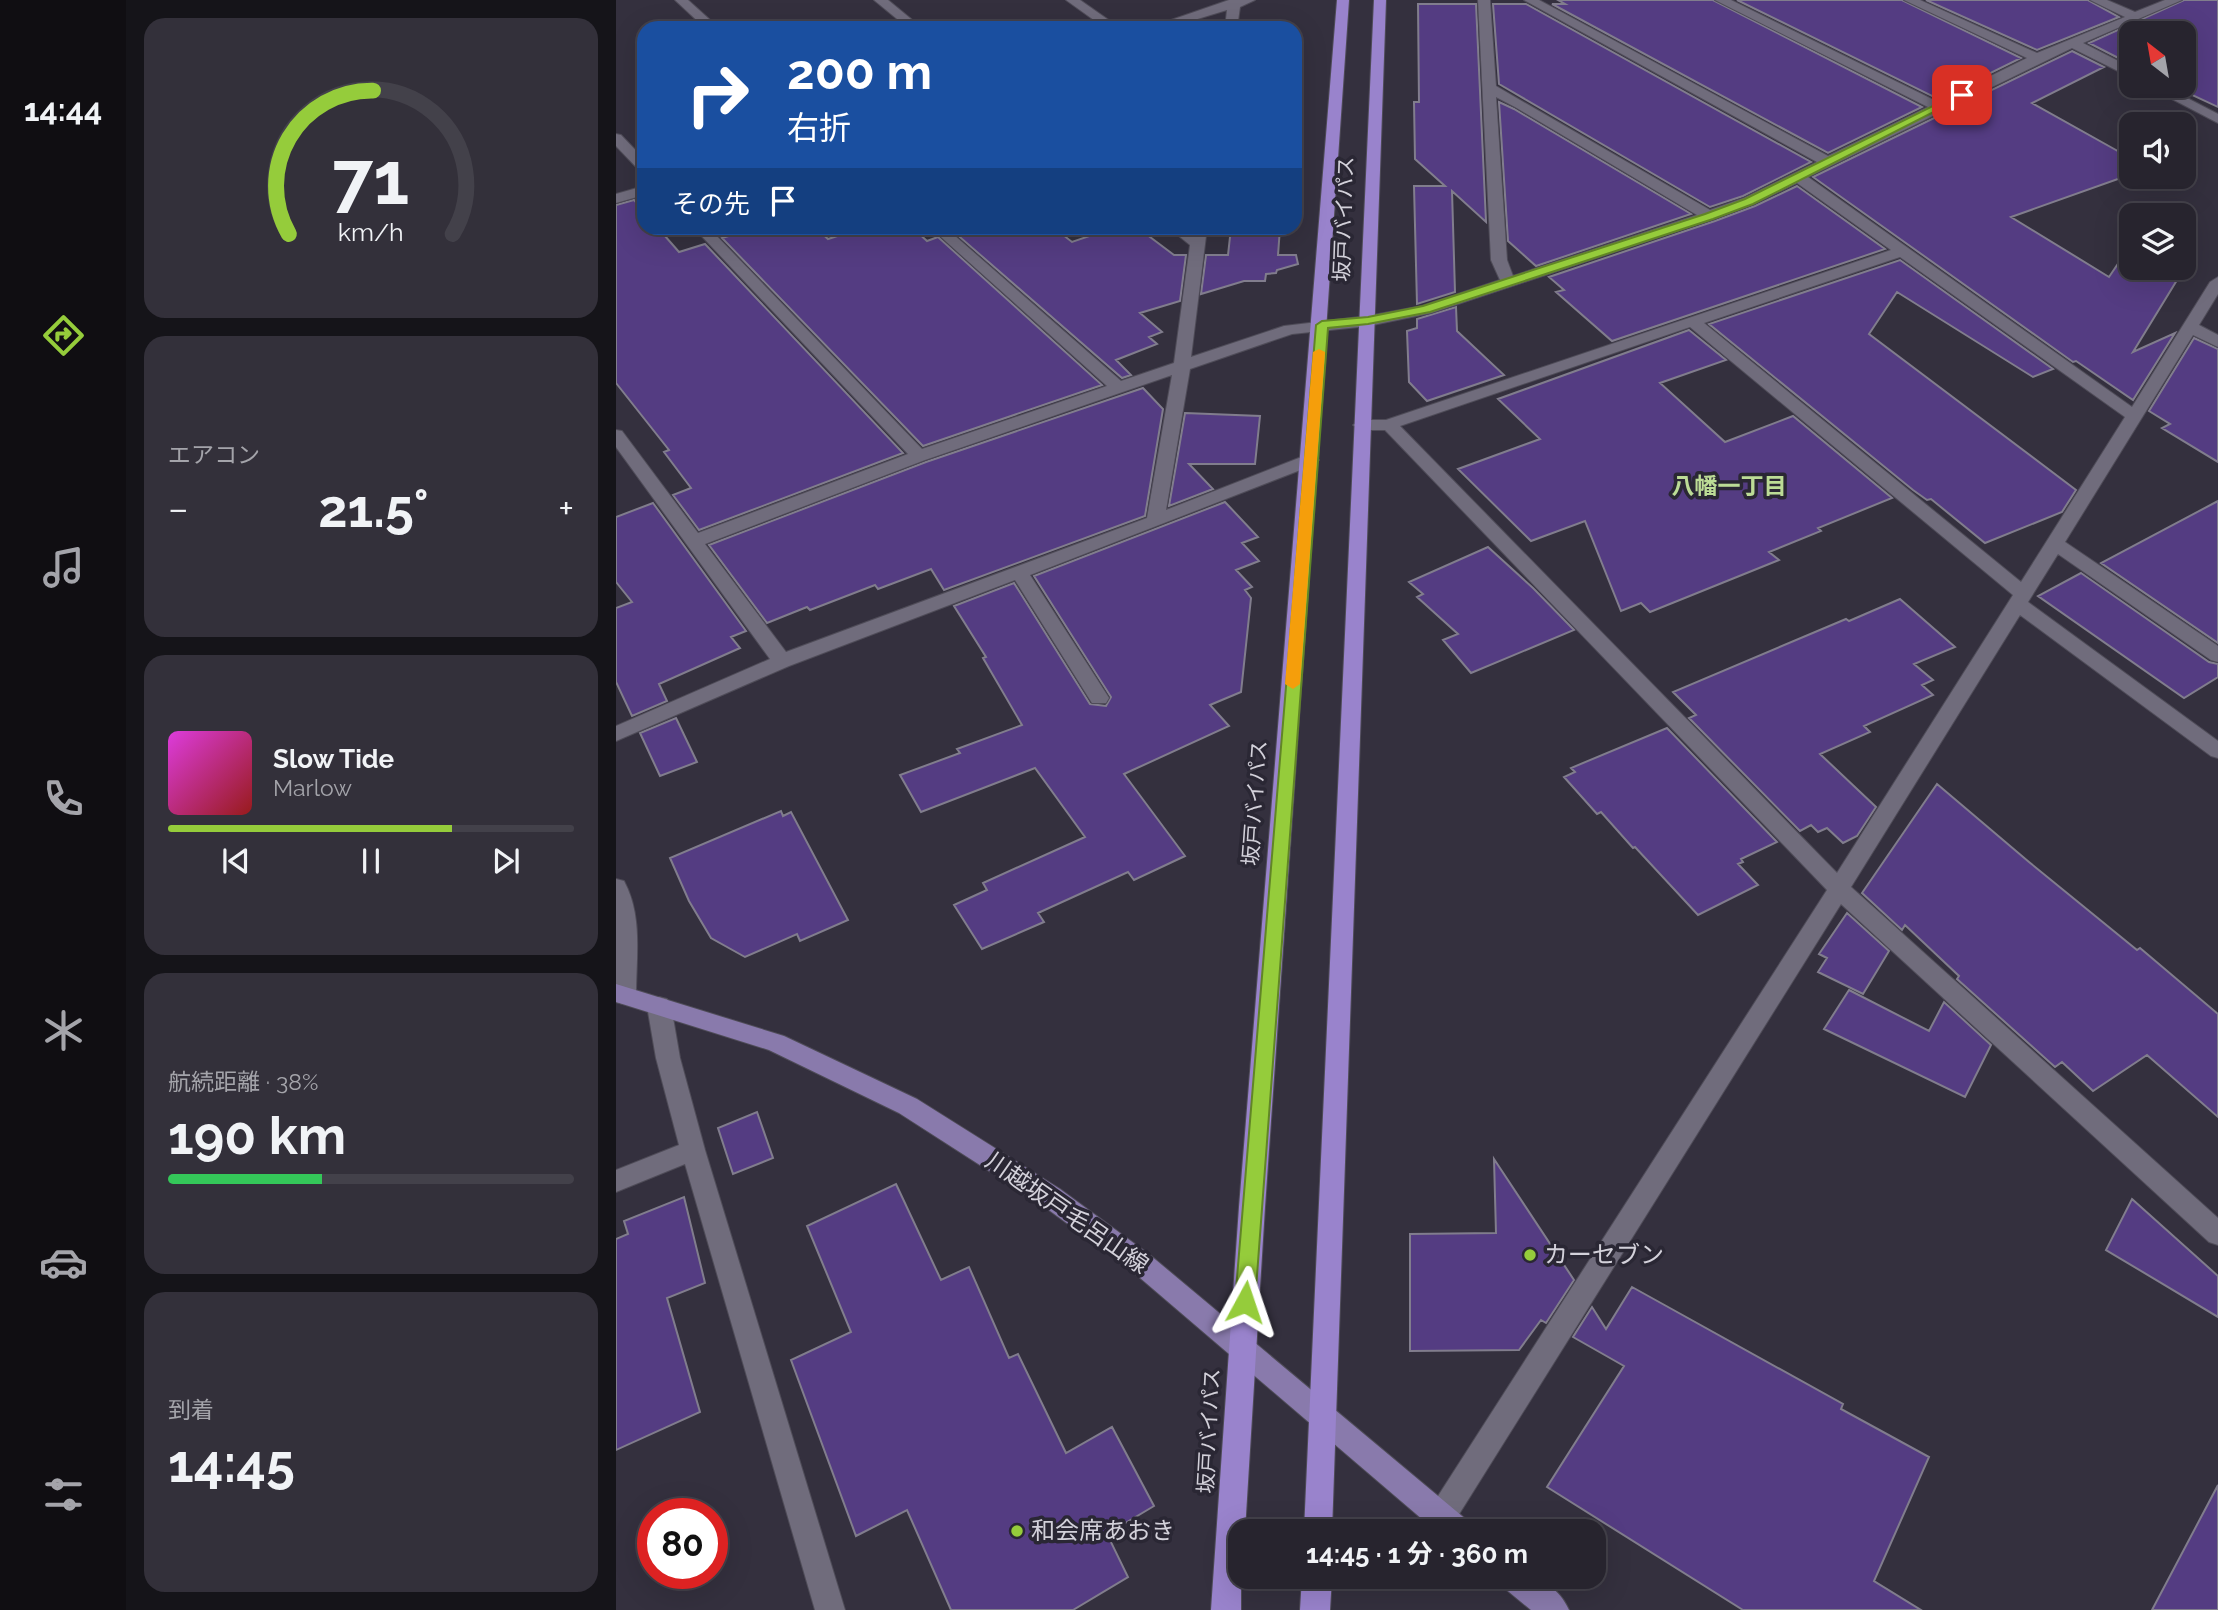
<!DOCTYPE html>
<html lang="ja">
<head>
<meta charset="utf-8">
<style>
	:root { --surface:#27242e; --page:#33303a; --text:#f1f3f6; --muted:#a4a4aa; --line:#43414a; --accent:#95cc3b }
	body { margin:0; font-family:Raleway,"Noto Sans JP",sans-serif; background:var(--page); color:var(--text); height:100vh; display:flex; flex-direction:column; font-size:26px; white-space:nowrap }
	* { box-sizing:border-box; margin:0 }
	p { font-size:23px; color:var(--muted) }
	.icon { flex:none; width:38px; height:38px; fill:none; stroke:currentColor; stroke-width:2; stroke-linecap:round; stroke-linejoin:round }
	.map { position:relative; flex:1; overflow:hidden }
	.sheet { display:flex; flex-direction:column; gap:18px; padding:18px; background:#151419; width:490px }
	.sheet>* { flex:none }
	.guide { position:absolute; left:21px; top:21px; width:665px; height:214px; border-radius:21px; box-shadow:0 7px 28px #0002,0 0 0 2px var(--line); background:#1a4fa0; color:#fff; overflow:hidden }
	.needle { width:46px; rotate:329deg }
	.buttons { position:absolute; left:1503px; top:21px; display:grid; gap:14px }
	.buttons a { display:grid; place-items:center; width:77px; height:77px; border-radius:14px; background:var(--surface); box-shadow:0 7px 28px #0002,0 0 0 2px var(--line); font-size:35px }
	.speed { position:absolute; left:21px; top:1498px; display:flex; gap:14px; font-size:35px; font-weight:700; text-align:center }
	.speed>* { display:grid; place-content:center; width:91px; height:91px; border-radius:50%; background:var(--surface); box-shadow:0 7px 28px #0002,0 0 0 2px var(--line); line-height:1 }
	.speed .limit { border:10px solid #d22; background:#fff; color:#111 }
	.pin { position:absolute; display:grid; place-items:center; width:60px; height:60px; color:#fff; margin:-30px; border-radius:14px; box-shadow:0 4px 10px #0006 }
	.me { position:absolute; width:77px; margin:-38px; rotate:5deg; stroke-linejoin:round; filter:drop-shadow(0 0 5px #0008) }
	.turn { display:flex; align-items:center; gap:24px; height:147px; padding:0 35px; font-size:32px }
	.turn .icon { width:91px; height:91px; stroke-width:2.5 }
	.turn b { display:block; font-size:49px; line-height:60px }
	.then { display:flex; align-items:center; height:66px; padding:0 35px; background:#0003; gap:14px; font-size:26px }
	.big { font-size:52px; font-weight:700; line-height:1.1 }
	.sheet .widget { flex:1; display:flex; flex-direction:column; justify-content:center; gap:10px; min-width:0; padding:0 24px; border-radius:21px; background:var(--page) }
	.sheet .dial { align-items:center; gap:0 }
	.dial svg { height:182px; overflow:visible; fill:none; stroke:var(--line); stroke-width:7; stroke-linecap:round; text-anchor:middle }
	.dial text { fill:var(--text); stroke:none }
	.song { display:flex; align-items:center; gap:21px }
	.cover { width:84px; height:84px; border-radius:10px; background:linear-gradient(135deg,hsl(300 70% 55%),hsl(0 70% 35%)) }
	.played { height:7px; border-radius:4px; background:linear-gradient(90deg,var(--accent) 70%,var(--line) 70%) }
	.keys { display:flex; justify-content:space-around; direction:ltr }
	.heat { display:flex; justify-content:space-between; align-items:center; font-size:38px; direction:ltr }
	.charge { height:10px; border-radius:5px; background:linear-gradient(90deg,#34c759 38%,var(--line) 0) }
	.trip { position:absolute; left:612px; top:1519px; width:378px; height:70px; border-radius:21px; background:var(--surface); box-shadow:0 7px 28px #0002,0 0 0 2px var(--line); font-weight:700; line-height:70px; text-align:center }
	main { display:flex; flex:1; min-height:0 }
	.tabs { display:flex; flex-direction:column; width:126px; justify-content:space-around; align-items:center; background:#100e12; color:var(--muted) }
	.tabs .icon { width:49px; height:49px }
	.tabs .active { color:var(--accent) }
	.tabs b { font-size:32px; color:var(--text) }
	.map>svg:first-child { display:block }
	.building { fill:#543c82; stroke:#817d8d; stroke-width:2 }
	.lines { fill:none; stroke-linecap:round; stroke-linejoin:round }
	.minor-casing { stroke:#4f4c58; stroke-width:2 }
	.major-casing { stroke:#4f4c58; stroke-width:2 }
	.highway-casing { stroke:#4f4c58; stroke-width:2 }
	.minor { fill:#706c7c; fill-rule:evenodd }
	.major { fill:#897aac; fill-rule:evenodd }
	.highway { fill:#9983cc; fill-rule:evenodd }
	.route { fill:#95cc3b; stroke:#618526; stroke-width:2 }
	.slow { fill:#f59e0b }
	.poi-dot { fill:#95cc3b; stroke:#2a2734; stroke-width:2.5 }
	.labels { text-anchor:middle; stroke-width:7; stroke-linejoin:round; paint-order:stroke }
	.street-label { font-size:21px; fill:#d3d1da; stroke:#2a2734 }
	.neighbourhood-label { font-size:23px; font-weight:bold; fill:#bcdc96; stroke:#2a2734 }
	.near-street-label { font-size:24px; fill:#d3d1da; stroke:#2a2734 }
	.near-poi-label { font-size:24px; fill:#d3d1da; stroke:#2a2734; text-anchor:start }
</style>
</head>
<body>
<main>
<nav class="tabs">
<b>14:44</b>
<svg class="icon active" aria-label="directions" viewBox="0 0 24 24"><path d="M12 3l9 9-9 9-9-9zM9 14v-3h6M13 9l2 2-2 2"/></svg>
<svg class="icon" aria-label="music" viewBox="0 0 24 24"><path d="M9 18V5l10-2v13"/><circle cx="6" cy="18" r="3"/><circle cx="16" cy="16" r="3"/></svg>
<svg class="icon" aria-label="phone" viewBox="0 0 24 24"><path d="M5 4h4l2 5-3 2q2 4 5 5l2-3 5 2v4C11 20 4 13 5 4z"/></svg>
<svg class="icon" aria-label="climate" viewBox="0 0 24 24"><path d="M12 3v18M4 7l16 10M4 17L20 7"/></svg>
<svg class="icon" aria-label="car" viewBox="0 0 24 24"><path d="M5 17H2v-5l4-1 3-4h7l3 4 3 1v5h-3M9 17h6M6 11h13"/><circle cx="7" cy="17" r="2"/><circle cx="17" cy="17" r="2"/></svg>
<svg class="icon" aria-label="filters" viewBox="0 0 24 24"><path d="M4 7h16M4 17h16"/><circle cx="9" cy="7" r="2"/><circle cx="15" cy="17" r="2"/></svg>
</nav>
<section class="sheet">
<div class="widget dial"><svg viewBox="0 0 100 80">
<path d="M14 69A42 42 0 1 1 86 69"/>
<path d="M14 69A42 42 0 0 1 51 6" stroke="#95cc3b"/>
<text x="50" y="56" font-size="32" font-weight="700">71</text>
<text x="50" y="72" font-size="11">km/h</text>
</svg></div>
<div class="widget"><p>エアコン</p>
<div class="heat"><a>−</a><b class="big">21.5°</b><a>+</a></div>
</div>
<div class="widget">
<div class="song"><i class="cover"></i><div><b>Slow Tide</b><p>Marlow</p></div></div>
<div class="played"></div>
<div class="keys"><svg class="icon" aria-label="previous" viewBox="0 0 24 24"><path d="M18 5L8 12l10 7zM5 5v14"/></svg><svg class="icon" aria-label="pause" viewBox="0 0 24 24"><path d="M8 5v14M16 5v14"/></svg><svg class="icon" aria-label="next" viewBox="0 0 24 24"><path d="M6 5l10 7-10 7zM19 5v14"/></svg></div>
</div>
<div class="widget"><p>航続距離 · 38%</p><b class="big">190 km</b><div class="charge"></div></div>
<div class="widget"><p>到着</p><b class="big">14:45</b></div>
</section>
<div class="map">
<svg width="1602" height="1610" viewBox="0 0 1602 1610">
	<rect width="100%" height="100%" fill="#34303e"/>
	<path class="building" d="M 942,0 L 1097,0 L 1306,107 L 1212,153 L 936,4 L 949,4 Z
		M 1121,0 L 1286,0 L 1405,58 L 1322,99 Z
		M 1310,0 L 1472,0 L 1503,17 L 1421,50 Z
		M 1568,0 L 1602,0 L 1602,107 L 1557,86 L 1568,86 L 1568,33 L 1516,33 L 1516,65 L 1473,43 Z
		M 802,4 L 860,4 L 870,222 L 836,191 L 839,292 L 801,304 L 798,186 L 829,186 L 799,159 L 798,102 L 803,102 Z
		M 877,4 L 910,4 L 1195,162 L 1127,196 L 1094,207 L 883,84 Z
		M 1456,51 L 1488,67 L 1416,103 L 1516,159 L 1516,174 L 1395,217 L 1493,277 L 1516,243 L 1516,268 L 1569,267 L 1517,352 L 1559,333 L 1517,400 L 1460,361 L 1457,362 L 1197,177 Z
		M 883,102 L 898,109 L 1075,214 L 920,266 L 892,241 Z
		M 1181,186 L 1269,249 L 996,341 L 940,292 L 948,290 L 933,277 L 1099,221 L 1139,206 Z
		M 18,200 L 28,211 L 28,228 L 42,228 L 63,252 L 89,244 L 287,453 L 83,530 L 57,495 L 75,488 L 48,452 L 53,450 L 0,383 L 0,205 Z
		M 139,228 L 200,228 L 212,239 L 246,228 L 297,228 L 311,241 L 322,237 L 486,385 L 307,446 L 106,238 Z
		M 351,228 L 416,228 L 426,236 L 442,231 L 456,242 L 497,228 L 522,228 L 558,255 L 570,255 L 564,301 L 524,313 L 546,332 L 533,337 L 541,344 L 500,360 L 515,375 L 506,378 L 338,232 Z
		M 615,228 L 664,228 L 662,255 L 680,255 L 682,264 L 661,270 L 660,273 L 650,274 L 649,281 L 628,281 L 585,294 L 590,255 L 612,255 Z
		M 1284,260 L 1437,369 L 1417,377 L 1281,292 L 1253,334 L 1460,490 L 1446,512 L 1369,543 L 1315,499 L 1311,500 L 1297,490 L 1093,324 Z
		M 840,307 L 841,331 L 888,375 L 811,401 L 793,382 L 791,331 L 801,328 L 801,319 Z
		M 1073,330 L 1110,360 L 1044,383 L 1109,442 L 1177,416 L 1276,498 L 1202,528 L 1205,531 L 1153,552 L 1163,560 L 1034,612 L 1025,603 L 1005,611 L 969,521 L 915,541 L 842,469 L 924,439 L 882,399 Z
		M 1578,338 L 1602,349 L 1602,462 L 1546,428 L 1554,424 L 1533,411 Z
		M 527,388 L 547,409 L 529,516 L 328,590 L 315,569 L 262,589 L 259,585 L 194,610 L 191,607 L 151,623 L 93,545 L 310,462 Z
		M 569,413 L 644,416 L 639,464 L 573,464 L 597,489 L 553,506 Z
		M 1602,501 L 1602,643 L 1485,563 Z
		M 609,502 L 642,537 L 626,543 L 643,561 L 620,570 L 636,587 L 629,590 L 635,598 L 625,692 L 594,705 L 613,726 L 508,774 L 569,856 L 518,880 L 512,872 L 422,913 L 428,922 L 366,949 L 338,905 L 371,890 L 367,883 L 469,837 L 419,768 L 305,812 L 284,775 L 344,753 L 341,749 L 406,725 L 367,658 L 370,657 L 338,606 L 398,583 L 474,704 L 490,706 L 495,697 L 418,576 Z
		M 37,503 L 130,631 L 115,637 L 124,648 L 43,684 L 51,701 L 16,716 L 0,682 L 0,608 L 16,602 L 0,582 L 0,517 Z
		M 872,547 L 917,588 L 958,630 L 855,673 L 827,640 L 842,634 L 801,597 L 807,594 L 793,582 Z
		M 1465,573 L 1593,662 L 1602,664 L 1602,677 L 1568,698 L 1422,596 Z
		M 1284,599 L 1339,647 L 1298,664 L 1317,680 L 1306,685 L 1317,695 L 1248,726 L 1254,732 L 1204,754 L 1260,807 L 1241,836 L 1227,843 L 1211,828 L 1202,832 L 1195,825 L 1184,831 L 1073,718 L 1080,715 L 1057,692 L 1230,619 L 1233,621 Z
		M 60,718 L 81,762 L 44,776 L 24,733 Z
		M 1051,728 L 1161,842 L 1125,859 L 1127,862 L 1122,864 L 1142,885 L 1082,915 L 1019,847 L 1017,848 L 985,812 L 981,814 L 948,777 L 959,772 L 955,768 Z
		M 1321,784 L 1413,862 L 1521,950 L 1524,948 L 1602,1014 L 1602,1117 L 1531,1055 L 1477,1091 L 1446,1062 L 1439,1067 L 1341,979 L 1343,976 L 1289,925 L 1286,930 L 1246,893 Z
		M 165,811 L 167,816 L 175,812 L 232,920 L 184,941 L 181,934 L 129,957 L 95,938 L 73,901 L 54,858 Z
		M 1231,913 L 1273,951 L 1247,994 L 1202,972 L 1211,958 L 1203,954 Z
		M 1233,990 L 1313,1031 L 1328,1002 L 1375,1045 L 1349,1097 L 1208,1029 Z
		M 141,1112 L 157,1158 L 117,1174 L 102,1128 Z
		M 878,1159 L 958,1280 L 930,1323 L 925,1320 L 903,1350 L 794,1351 L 794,1234 L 880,1233 Z
		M 280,1184 L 325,1280 L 353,1267 L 393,1358 L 402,1354 L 450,1453 L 496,1427 L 538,1506 L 491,1534 L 512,1577 L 457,1610 L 335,1610 L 291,1510 L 240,1536 L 175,1360 L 235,1332 L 191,1226 Z
		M 68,1197 L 89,1283 L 51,1298 L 84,1412 L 0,1450 L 0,1239 L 12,1234 L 8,1221 Z
		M 1516,1199 L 1602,1276 L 1602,1317 L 1490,1250 Z
		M 1016,1287 L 1227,1404 L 1225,1409 L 1313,1457 L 1258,1581 L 1305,1610 L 1127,1610 L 931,1487 L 1008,1366 L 957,1337 L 976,1307 L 990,1329 Z
		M 1602,1485 L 1602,1610 L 1536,1610 Z"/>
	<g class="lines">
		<defs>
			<path id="minor" d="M 59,0 L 72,0 L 103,28 L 89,28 Z
				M 258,0 L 272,0 L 306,28 L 292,28 Z
				M 450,0 L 464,0 L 504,28 L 489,28 Z
				M 613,0 L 639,0 L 624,7 L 621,28 L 609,28 L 611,10 L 552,28 L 532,28 Z
				M 862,0 L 874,0 L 880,86 L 1094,210 L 1128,198 L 1201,162 L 908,0 L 923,0 L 1212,156 L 1312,107 L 1099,0 L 1115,0 L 1322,102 L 1411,58 L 1288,0 L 1304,0 L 1421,53 L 1509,17 L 1474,0 L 1491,0 L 1519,12 L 1549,0 L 1566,0 L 1467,43 L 1516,68 L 1516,78 L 1456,48 L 1192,177 L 1516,407 L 1594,282 L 1602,277 L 1602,294 L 1583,325 L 1602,335 L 1602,347 L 1577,335 L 1449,542 L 1602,646 L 1602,662 L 1595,660 L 1442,554 L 1412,602 L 1602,741 L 1602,758 L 1595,756 L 1404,615 L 1235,887 L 1602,1218 L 1602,1245 L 1593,1242 L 1225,904 L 835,1527 L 825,1531 L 815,1527 L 811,1517 L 815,1507 L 1211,890 L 769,430 L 745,430 L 737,425 L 745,420 L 770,420 L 1275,250 L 1181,183 L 1138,204 L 1098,219 L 815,313 L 752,326 L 676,334 L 574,369 L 550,510 L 688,456 L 694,455 L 703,460 L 700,464 L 414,575 L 493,698 L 490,703 L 476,703 L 399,580 L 173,666 L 0,741 L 0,726 L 154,659 L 0,447 L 0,430 L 6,431 L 82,533 L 292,454 L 78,228 L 93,228 L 306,449 L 491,386 L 315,228 L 330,228 L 505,381 L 558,363 L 574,245 L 553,228 L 569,228 L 576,233 L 577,228 L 591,228 L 575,357 L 668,326 L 752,316 L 806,306 L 884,280 L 875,260 ZM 880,97 L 899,107 L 1081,215 L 897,276 L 891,260 ZM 1284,257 L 1509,417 L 1405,582 L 1088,323 ZM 1074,327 L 1397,595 L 1221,873 L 784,426 ZM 556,375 L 531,518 L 170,652 L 89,544 L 309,460 Z
				M 1531,86 L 1548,86 L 1602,114 L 1602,123 Z
				M 0,134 L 5,135 L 28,159 L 28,171 L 23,170 L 0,146 Z
				M 28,186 L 28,195 L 0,203 L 0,194 Z
				M 0,879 L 8,881 C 27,916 20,957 20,995 L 16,1002 L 8,1004 L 0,1002 Z
				M 43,997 L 51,999 L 55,1006 L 64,1058 L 89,1150 L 229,1610 L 199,1610 L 69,1164 L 0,1192 L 0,1170 L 63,1145 L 40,1058 L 31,1006 L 35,999 Z"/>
			<path id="major" d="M 0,984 L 168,1036 L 301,1099 L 444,1189 L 534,1255 L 852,1521 L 856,1531 L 820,1531 L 516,1271 L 426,1205 L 283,1113 L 153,1050 L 0,1002 Z
				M 882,1577 C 912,1576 939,1578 953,1610 L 915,1610 L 887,1587 Z"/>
			<path id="highway" d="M 721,0 L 733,0 L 649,1207 L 629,1531 L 625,1531 L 625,1610 L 595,1610 L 623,1207 Z
				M 758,0 L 770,0 L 716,1531 L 688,1531 Z
				M 686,1577 L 716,1577 L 714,1610 L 684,1610 Z"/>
		</defs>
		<use href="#minor" class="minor-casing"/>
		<use href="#major" class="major-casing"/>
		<use href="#highway" class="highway-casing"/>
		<use href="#minor" class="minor"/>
		<use href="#major" class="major"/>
		<use href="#highway" class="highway"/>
	</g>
	<path class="route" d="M 1343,93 L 1351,95 L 1137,204 L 1097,219 L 814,312 L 752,324 L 712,328 L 639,1302 L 636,1309 L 629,1311 L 622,1309 L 619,1302 L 700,325 L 706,321 L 752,317 L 807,306 L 1089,214 L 1129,199 Z"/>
	<path class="slow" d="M 703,349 L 709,352 L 684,684 L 677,689 L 669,684 L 697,352 Z"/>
	<g class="poi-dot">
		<circle cx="914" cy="1255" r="7"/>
		<circle cx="401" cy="1531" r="7"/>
	</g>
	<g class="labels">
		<g class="street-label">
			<text transform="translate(728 219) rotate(-88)" y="7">坂戸バイパス</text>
			<text transform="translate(639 803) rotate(-86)" y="7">坂戸バイパス</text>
			<text transform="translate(593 1431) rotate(-87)" y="7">坂戸バイパス</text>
		</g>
		<g class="neighbourhood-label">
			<text x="1113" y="494">八幡一丁目</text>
		</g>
		<g class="near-street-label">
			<text transform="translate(451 1213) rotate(35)" y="8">川越坂戸毛呂山線</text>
		</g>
		<g class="near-poi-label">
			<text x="928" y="1263">カーセブン</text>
			<text x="415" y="1539">和会席あおき</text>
		</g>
	</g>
</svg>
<div class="buttons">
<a><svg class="needle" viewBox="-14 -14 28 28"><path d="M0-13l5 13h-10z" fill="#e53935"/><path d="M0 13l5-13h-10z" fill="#a4a4aa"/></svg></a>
<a><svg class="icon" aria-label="sound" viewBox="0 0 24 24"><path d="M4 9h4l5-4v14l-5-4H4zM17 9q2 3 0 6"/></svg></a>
<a><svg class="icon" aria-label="layers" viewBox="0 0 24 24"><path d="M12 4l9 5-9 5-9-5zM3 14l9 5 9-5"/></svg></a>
</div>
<div class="speed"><div class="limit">80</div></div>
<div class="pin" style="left:1346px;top:95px;background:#d93025"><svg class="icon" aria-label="arrive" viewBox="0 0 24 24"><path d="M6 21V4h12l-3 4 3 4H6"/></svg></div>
<svg class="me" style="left:629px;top:1302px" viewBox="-20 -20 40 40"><path d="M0-17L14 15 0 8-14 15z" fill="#95cc3b" stroke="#fff" stroke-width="4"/></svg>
<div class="trip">14:45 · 1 分 · 360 m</div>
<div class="guide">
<div class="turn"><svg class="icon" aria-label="right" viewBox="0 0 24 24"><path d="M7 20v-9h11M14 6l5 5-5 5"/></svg><div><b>200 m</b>右折</div></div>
<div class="then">その先<svg class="icon" aria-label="arrive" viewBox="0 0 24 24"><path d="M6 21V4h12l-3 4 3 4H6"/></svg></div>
</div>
</div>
</main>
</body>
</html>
